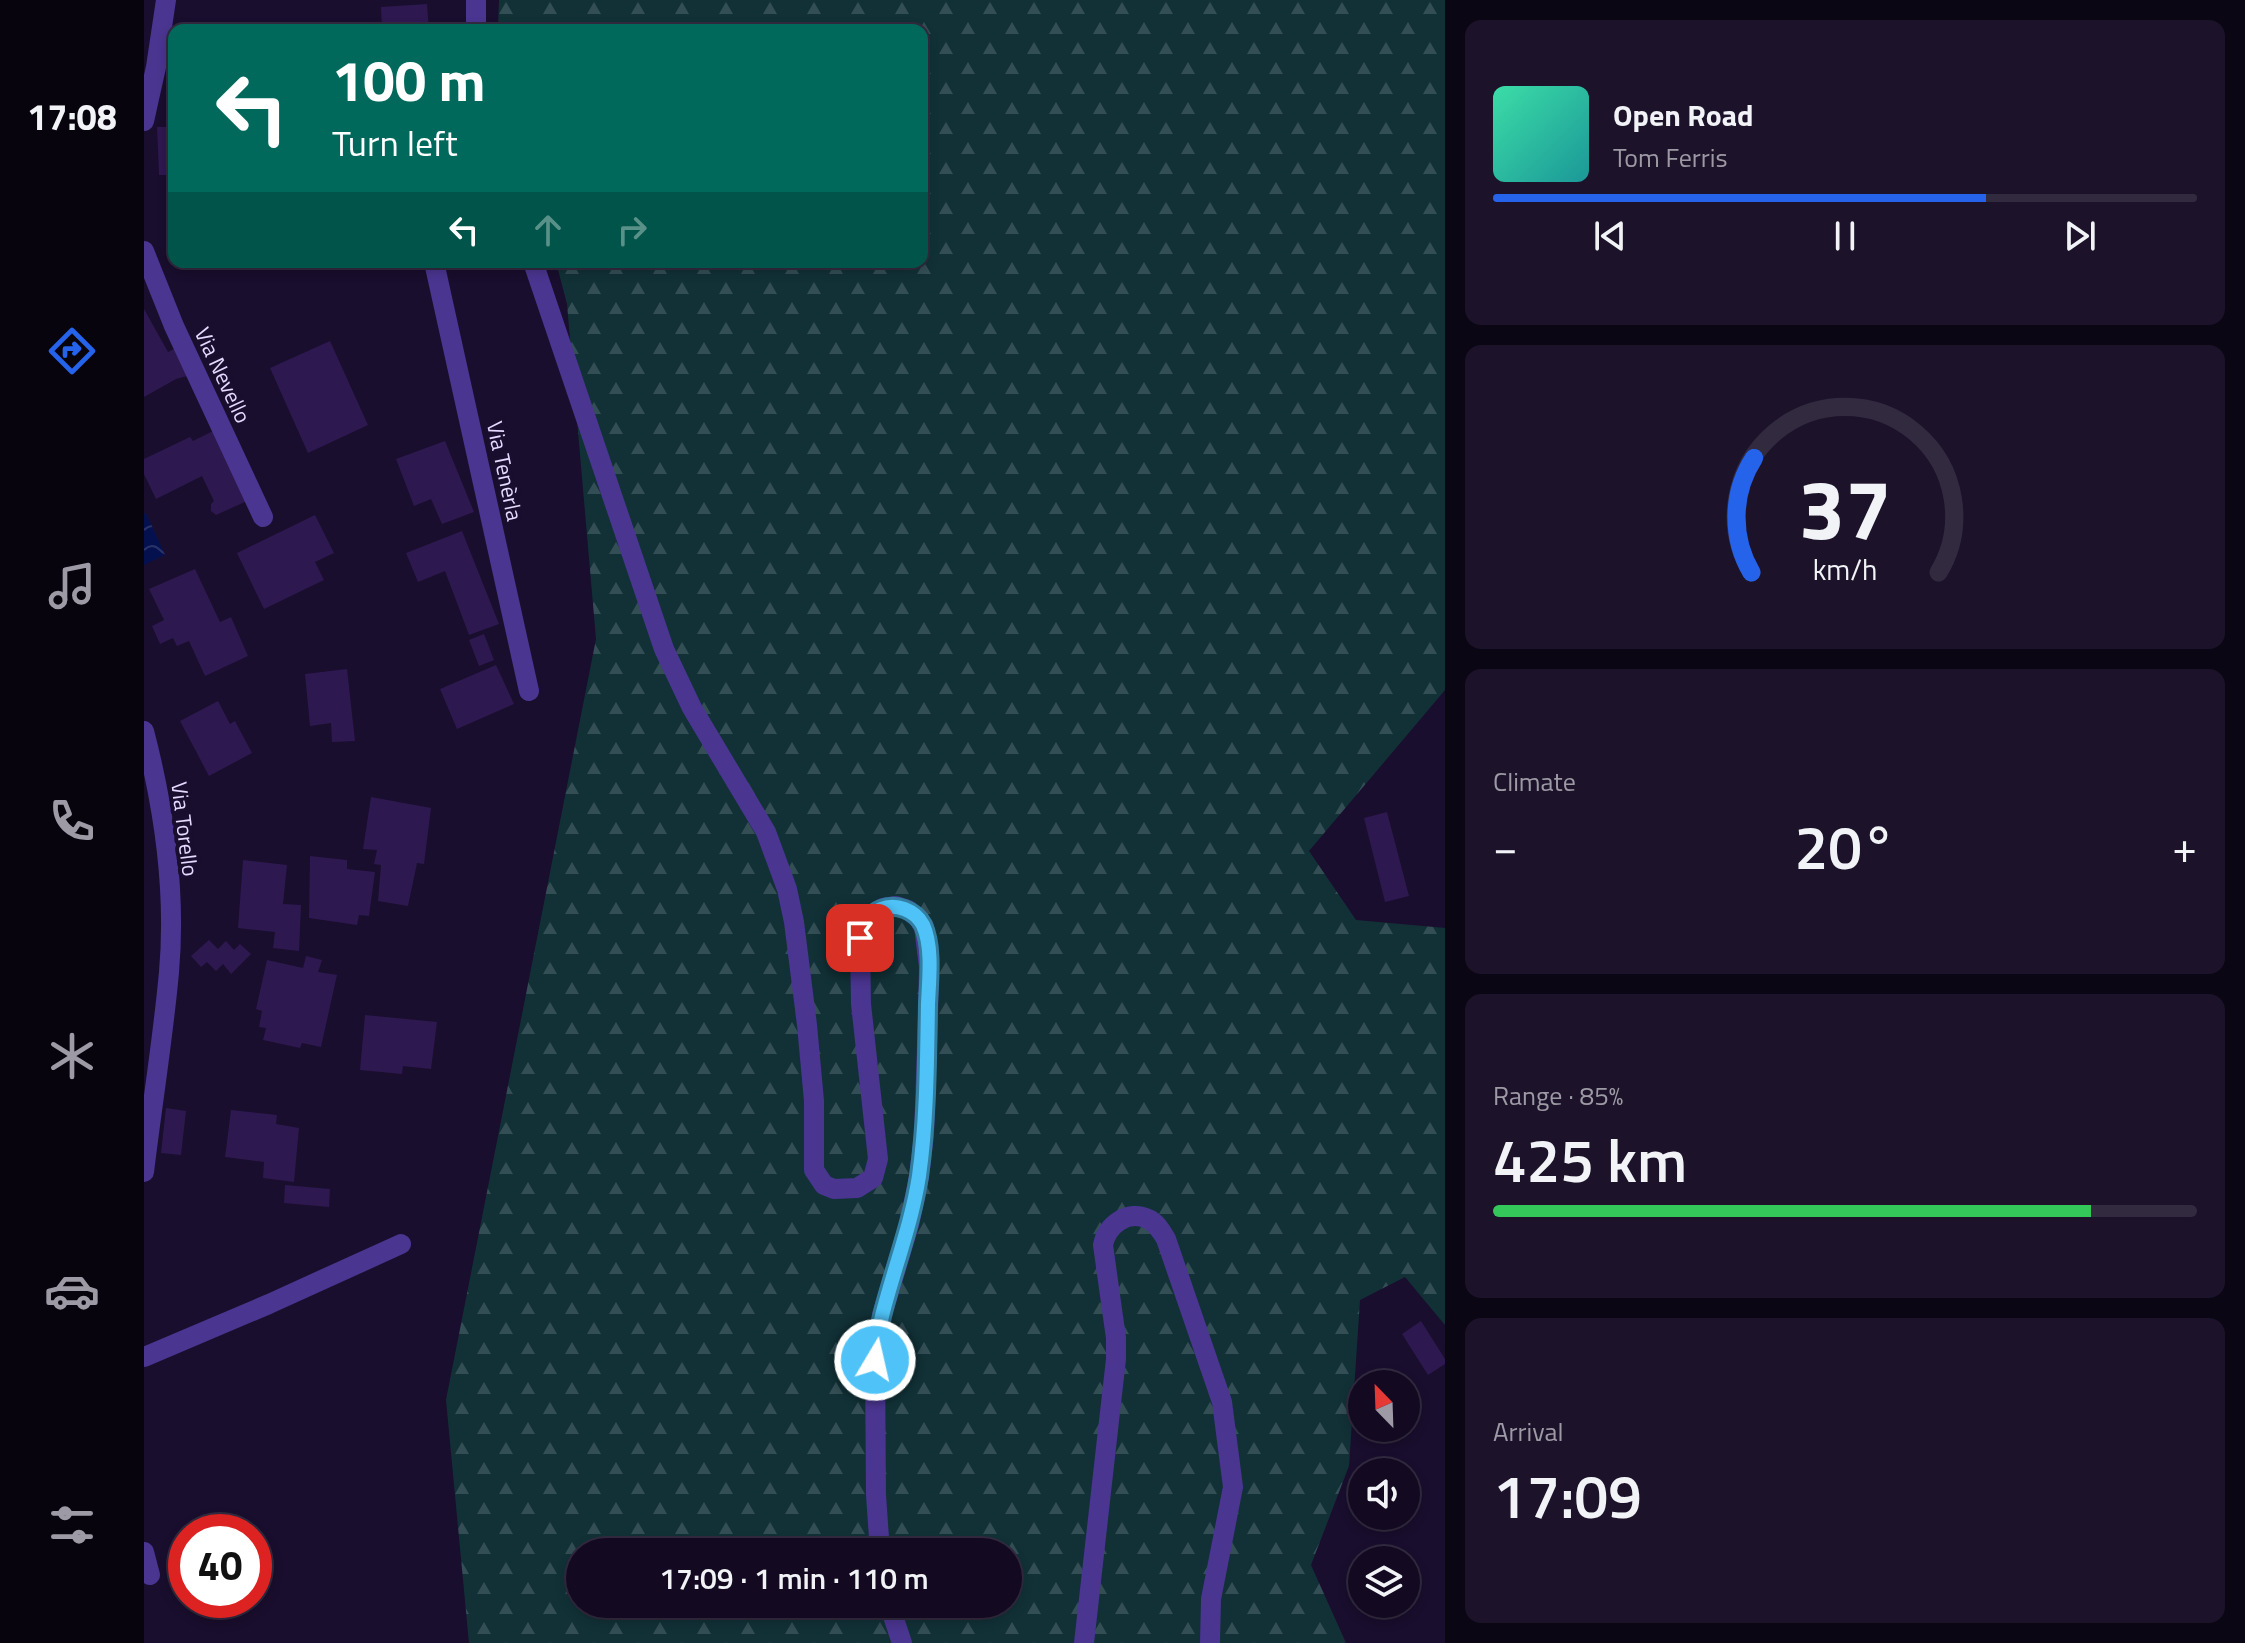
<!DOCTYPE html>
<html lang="en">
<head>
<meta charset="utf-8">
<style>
	:root { --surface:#130a22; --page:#1c132a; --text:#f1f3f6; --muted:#9d9aa5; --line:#322b40; --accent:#2563eb }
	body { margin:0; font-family:"Titillium Web",sans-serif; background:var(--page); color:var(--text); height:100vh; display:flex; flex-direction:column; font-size:30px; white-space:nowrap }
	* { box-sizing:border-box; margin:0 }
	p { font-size:26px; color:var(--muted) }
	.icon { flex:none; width:44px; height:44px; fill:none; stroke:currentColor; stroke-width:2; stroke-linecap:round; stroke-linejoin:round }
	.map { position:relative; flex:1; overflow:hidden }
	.side { display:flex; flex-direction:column; gap:20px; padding:20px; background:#0a0613; width:800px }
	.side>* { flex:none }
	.top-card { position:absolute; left:24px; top:24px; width:760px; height:244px; border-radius:16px; box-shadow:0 4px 12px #0003,0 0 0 2px var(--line); background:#00695c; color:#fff; overflow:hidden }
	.needle { width:52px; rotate:337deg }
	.tools { position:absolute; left:1204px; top:1370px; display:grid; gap:16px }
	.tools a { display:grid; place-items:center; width:72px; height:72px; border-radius:50%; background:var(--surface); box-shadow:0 4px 12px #0003,0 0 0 2px var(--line); font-size:40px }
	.speed { position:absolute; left:24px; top:1514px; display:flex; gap:16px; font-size:40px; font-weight:700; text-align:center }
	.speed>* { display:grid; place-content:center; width:104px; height:104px; border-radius:50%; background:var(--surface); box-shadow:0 4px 12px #0003,0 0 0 2px var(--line); line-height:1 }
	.speed .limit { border:12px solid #d22; background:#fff; color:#111 }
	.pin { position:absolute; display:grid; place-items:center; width:68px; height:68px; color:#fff; margin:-34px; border-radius:16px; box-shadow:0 4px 12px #0006 }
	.me { position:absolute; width:88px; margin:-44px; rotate:9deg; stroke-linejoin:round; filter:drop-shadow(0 0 6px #0008) }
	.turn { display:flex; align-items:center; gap:28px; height:168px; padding:0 32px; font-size:36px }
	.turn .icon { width:104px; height:104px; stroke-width:2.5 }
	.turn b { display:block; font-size:56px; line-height:68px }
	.lanes { display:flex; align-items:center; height:76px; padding:0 32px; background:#0003; justify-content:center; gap:40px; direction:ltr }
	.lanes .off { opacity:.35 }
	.big { font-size:60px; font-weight:600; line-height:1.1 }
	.side .widget { flex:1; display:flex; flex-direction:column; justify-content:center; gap:12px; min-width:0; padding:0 28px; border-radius:16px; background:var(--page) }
	.side .dial { align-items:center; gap:0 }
	.dial svg { height:208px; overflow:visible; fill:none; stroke:var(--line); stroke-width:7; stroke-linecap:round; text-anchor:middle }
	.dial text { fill:var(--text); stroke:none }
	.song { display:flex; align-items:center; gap:24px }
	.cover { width:96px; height:96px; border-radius:12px; background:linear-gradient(135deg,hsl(160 70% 55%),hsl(180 70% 35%)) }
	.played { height:8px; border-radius:4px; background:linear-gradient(90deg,var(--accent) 70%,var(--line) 70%) }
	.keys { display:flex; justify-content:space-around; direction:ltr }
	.heat { display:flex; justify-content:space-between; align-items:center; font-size:44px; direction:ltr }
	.charge { height:12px; border-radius:6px; background:linear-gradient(90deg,#34c759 85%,var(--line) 0) }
	.trip { position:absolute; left:422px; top:1538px; width:456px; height:80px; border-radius:40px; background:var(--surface); box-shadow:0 4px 12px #0003,0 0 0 2px var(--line); font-weight:600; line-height:80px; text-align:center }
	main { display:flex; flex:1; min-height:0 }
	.tabs { display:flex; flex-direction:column; width:144px; justify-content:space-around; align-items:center; background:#08040e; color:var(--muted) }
	.tabs .icon { width:56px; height:56px }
	.tabs .current { color:var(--accent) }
	.tabs b { font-size:36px; color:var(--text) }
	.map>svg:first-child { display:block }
	.forest { fill:url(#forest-firs); fill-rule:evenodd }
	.water { fill:url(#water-waves) }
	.building { fill:#2e1850 }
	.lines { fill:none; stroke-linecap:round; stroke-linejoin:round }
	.minor { stroke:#4a3590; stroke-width:20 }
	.route-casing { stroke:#337fa1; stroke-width:20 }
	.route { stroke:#4fc3f7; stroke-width:14 }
	.labels { text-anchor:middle; stroke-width:8; stroke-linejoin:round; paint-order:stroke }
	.street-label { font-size:22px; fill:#e5daff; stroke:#190e2d }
</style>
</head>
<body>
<main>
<nav class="tabs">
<b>17:08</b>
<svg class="icon current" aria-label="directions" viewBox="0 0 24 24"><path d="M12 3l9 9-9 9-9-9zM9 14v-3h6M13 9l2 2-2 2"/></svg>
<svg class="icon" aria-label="music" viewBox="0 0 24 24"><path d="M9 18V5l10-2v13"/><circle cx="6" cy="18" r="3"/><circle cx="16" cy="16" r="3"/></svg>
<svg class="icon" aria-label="phone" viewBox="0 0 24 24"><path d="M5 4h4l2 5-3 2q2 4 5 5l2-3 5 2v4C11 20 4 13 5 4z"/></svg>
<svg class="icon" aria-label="climate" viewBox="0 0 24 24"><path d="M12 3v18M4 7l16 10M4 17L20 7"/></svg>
<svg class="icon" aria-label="car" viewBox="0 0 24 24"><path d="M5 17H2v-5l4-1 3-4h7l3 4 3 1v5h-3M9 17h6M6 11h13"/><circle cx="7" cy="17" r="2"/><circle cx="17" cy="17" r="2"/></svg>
<svg class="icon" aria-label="filters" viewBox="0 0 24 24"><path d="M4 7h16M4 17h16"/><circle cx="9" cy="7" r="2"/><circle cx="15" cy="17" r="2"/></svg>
</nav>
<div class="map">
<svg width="1301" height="1643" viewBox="0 0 1301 1643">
	<defs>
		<pattern id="forest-firs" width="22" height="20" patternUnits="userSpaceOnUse" patternTransform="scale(2)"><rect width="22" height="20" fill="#113137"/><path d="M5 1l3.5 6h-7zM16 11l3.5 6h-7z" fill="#344e55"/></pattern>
		<pattern id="water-waves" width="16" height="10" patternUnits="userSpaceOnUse" patternTransform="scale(2)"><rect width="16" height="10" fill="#05114f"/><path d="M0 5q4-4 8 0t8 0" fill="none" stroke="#293369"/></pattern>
	</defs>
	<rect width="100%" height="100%" fill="#190e2d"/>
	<path class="forest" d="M 355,0 L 1301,0 L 1301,690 L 1165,851 L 1212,920 L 1301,928 L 1301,1325 L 1261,1277 L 1216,1300 L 1205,1466 L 1167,1565 L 1202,1643 L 325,1643 L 302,1400 L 452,639 L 423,304 L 412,262 L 778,262 L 778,30 L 354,30 ZM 436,1552 L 864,1552 L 864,1604 L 436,1604 Z"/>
	<path class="water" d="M 2,513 L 21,555 L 0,565 L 0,514 Z"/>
	<path class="building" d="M 283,4 L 285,30 L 238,30 L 237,7 Z
		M 13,127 L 30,127 L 30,175 L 15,175 Z
		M 0,309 L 24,352 L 34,347 L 47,375 L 32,379 L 0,397 Z
		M 186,341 L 224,425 L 164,453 L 126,368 Z
		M 69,431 L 103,501 L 72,515 L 67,511 L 67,504 L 70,501 L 58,476 L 12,499 L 0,474 L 0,459 L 46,437 L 49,441 Z
		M 301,441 L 330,512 L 298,524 L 287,499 L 270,506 L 252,459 Z
		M 171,515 L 190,553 L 171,562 L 180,580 L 120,609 L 93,553 Z
		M 318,531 L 355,624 L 325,635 L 301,571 L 274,582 L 262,553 Z
		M 51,569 L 76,622 L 87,617 L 104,656 L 61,676 L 45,641 L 33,646 L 29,638 L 16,644 L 8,626 L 20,620 L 5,589 Z
		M 340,634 L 350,660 L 335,666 L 325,640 Z
		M 352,665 L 370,704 L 313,729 L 296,689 Z
		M 203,669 L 211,741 L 188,742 L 187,723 L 166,726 L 161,674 Z
		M 74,701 L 86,724 L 91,721 L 108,753 L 65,776 L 36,721 Z
		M 227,797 L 287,808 L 280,864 L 273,863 L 264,906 L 234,901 L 237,865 L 230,864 L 233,850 L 219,849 Z
		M 1243,812 L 1265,896 L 1241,902 L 1220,818 Z
		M 166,856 L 203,860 L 203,869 L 231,872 L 225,916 L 215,915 L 213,925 L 165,918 Z
		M 99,860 L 143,865 L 139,904 L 157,905 L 155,951 L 129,948 L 131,932 L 94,928 Z
		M 65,940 L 74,949 L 82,941 L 90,950 L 96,944 L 107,954 L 87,974 L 79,964 L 72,971 L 63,962 L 57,967 L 47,956 Z
		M 162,956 L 178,960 L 174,972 L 193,975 L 177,1047 L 158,1043 L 156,1048 L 119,1040 L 122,1028 L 115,1027 L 118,1011 L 112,1009 L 123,960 L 159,968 Z
		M 221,1015 L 293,1022 L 287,1069 L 259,1066 L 258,1074 L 216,1070 Z
		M 22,1108 L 42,1111 L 37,1155 L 17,1153 Z
		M 87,1110 L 133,1115 L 132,1124 L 155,1128 L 150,1182 L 119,1178 L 120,1162 L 81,1157 Z
		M 141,1185 L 186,1189 L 185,1207 L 140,1203 Z
		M 1277,1321 L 1301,1359 L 1301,1364 L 1284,1375 L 1258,1334 Z"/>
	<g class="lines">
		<path class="minor" d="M 332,0 L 332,30
			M 0,121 L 12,67 L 22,0
			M 0,251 L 30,326 L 119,517
			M 290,262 L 385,691
			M 389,262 L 520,649 L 548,708 L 622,832 L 643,889 L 650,922 L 663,1025 L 670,1101 L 670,1170 L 680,1185 L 690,1189 L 713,1188 L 729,1178 L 734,1159 L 717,1004 L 716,938 L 729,914 L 739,908 L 752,906 L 764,910 L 774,918 L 780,927 L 785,967 L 784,1015 L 780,1135 L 775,1177 L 765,1225 L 738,1315 L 731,1360 L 732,1495 L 736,1552
			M 0,731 C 20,808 32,893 25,972 C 19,1039 8,1105 0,1172
			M 0,1357 L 125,1304 L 257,1244
			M 0,1552 L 6,1575
			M 745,1604 L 758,1643
			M 940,1643 L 972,1359 L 972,1338 L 959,1245 C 963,1225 984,1209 1004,1219 C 1013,1223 1017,1231 1022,1239 L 1078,1402 L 1089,1487 L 1067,1599 L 1066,1643"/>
	</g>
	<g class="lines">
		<defs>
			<path id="route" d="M 716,938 C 721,926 724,914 737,909 C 752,903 771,910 779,925 C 789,947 785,980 784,1004 C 783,1061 783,1119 775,1176 C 768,1222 751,1266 739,1312 C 735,1327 733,1344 731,1360"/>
		</defs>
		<use href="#route" class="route-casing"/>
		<use href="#route" class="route"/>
	</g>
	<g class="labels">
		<g class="street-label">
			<text transform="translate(79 375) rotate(65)" y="8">Via Nevello</text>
			<text transform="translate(361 471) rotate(78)" y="8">Via Tenèrla</text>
			<text transform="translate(41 829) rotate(83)" y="8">Via Torello</text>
		</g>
	</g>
</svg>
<div class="tools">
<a><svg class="needle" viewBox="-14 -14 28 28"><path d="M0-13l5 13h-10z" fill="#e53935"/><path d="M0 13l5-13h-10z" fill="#9d9aa5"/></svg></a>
<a><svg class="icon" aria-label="sound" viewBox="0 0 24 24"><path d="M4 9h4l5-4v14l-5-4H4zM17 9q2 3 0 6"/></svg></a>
<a><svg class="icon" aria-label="layers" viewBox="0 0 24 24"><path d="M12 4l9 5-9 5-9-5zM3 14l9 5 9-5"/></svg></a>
</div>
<div class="speed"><div class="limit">40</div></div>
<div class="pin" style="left:716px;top:938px;background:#d93025"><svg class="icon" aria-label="arrive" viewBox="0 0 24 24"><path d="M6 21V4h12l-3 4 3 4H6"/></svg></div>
<svg class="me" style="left:731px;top:1360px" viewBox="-20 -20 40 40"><circle r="17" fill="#4fc3f7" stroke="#fff" stroke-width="3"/><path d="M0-11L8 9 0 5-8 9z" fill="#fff"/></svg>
<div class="trip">17:09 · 1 min · 110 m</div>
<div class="top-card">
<div class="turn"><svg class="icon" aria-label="left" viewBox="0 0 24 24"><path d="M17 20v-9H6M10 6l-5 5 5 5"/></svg><div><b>100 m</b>Turn left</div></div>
<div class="lanes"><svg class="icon" aria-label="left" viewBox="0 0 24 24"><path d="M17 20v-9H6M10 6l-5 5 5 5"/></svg><svg class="icon off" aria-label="ahead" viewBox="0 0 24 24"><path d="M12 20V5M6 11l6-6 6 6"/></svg><svg class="icon off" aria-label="right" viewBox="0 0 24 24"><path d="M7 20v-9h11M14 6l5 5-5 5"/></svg></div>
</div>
</div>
<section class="side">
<div class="widget">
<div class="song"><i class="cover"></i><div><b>Open Road</b><p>Tom Ferris</p></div></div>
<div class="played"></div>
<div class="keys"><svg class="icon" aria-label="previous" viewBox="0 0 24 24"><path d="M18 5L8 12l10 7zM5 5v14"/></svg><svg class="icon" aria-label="pause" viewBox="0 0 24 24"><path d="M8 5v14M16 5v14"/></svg><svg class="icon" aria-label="next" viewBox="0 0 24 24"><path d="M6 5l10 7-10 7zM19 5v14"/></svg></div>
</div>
<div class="widget dial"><svg viewBox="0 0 100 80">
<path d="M14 69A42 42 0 1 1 86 69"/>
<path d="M14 69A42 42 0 0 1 15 25" stroke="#2563eb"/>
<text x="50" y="56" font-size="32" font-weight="700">37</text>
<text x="50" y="72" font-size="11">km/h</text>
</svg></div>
<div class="widget"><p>Climate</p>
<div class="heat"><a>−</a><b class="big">20°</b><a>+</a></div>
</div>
<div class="widget"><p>Range · 85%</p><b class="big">425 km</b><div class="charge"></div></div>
<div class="widget"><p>Arrival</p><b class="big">17:09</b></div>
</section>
</main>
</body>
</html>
